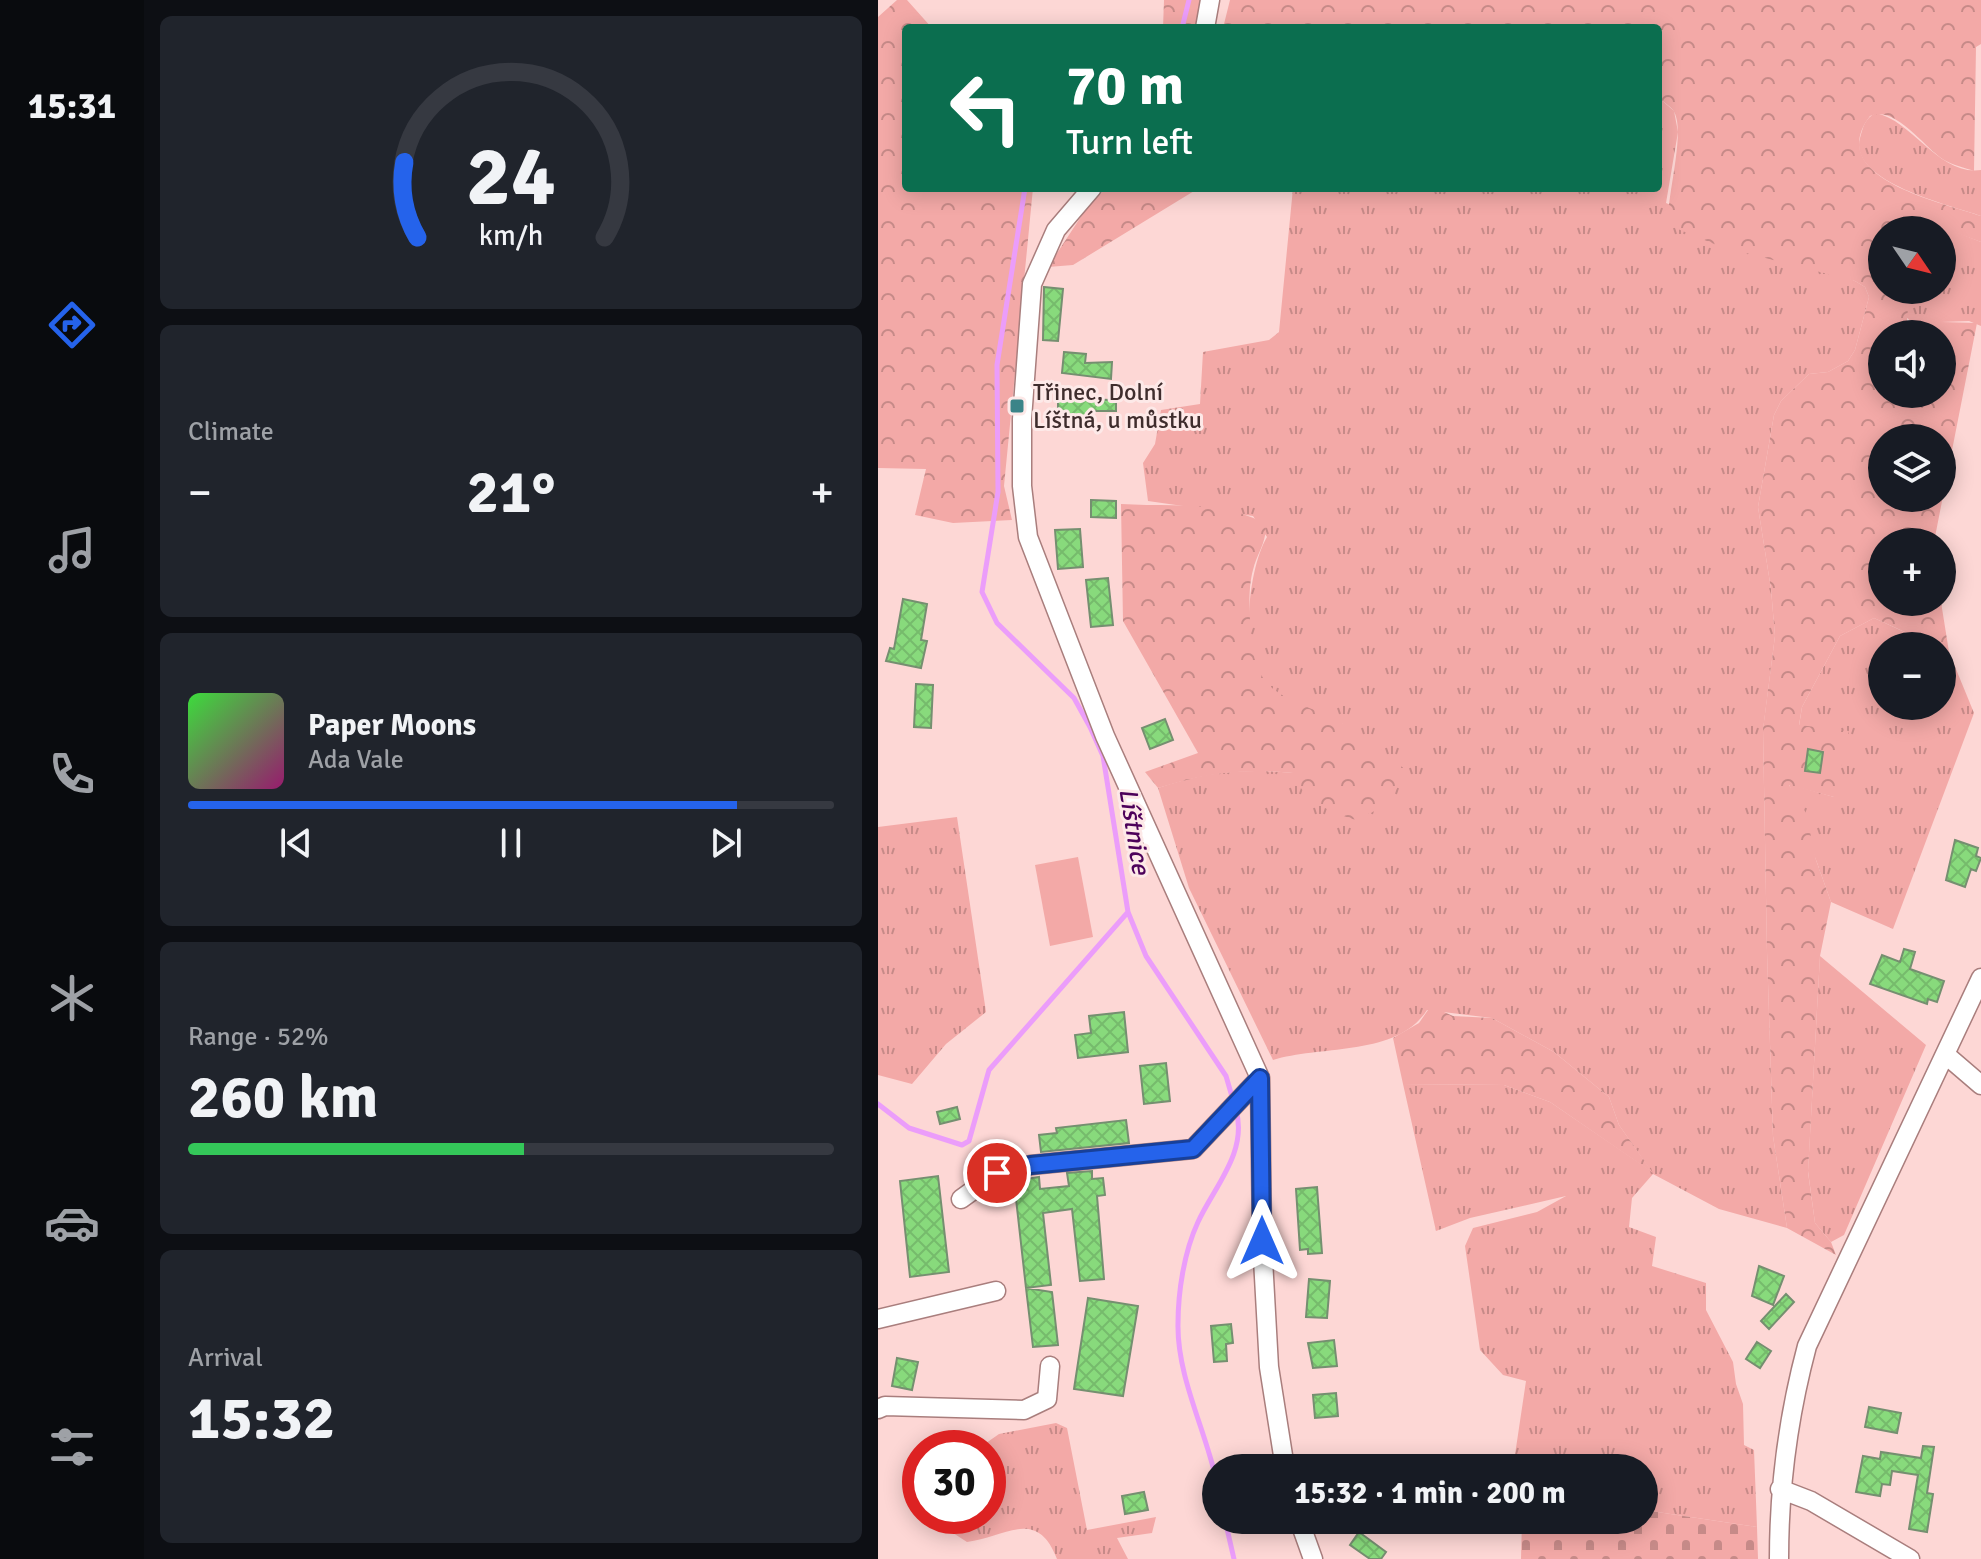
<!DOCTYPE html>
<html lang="en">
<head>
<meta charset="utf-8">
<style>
	:root { --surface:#171b24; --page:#20242c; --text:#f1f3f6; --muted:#9ea1a6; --line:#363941; --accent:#2563eb }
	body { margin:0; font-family:Signika,sans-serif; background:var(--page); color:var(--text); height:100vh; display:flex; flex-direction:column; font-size:30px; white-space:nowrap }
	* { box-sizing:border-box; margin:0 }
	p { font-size:26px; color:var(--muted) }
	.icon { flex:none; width:44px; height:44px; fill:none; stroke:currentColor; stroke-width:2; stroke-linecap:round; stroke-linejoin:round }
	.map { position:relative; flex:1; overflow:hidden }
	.details { display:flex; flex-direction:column; gap:16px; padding:16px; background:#0d0f14; width:734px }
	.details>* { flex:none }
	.top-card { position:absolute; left:24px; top:24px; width:760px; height:168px; border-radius:8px; box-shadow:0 4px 20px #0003; background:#0b6e4f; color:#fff; overflow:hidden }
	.needle { width:52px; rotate:125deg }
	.tools { position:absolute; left:990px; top:216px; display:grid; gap:16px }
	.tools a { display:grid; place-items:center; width:88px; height:88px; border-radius:50%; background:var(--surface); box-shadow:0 4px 20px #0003; font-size:40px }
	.speed { position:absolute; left:24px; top:1430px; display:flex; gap:16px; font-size:40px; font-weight:700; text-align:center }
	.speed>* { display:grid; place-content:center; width:104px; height:104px; border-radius:50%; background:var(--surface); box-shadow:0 4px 20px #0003; line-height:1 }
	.speed .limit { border:12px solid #d22; background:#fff; color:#111 }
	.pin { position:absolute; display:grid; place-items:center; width:68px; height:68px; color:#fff; margin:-34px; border:4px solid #fff; border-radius:50%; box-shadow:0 2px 8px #0007 }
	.me { position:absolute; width:88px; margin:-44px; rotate:0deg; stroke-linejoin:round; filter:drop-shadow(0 0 6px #0008) }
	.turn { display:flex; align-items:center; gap:28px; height:168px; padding:0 32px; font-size:36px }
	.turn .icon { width:104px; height:104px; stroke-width:2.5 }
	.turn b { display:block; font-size:56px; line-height:68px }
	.big { font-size:60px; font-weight:800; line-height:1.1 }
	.details .card { flex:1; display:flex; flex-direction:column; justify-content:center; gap:12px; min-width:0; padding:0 28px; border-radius:12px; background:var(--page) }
	.details .dial { align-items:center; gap:0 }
	.dial svg { height:208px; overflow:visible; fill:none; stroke:var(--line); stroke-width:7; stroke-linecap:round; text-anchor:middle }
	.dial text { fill:var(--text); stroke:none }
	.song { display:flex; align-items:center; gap:24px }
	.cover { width:96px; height:96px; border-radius:12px; background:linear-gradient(135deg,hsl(120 70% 55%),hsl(320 70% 35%)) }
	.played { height:8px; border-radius:4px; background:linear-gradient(90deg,var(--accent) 85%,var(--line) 85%) }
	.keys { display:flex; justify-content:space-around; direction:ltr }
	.heat { display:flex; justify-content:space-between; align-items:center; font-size:44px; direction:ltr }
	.charge { height:12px; border-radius:6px; background:linear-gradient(90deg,#34c759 52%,var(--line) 0) }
	.trip { position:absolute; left:324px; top:1454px; width:456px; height:80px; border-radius:40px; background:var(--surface); box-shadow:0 4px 20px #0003; font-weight:800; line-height:80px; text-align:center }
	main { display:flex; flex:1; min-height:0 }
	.tab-bar { display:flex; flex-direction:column; width:144px; justify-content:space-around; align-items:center; background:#090b0e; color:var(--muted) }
	.tab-bar .icon { width:56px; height:56px }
	.tab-bar .on { color:var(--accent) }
	.tab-bar b { font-size:36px; color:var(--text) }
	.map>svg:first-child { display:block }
	.grass { fill:url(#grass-tufts) }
	.forest { fill:url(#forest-crowns); fill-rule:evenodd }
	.cemetery { fill:url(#cemetery-stones) }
	.garden { fill:#f3a9a7 }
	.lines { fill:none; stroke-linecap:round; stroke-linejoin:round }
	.stream { stroke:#eb9dfa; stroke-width:5 }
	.building { fill:url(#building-cross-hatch); stroke:#758f70; stroke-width:2 }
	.minor-casing { stroke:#a97e7d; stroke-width:21 }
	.minor { stroke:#fff; stroke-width:18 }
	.route-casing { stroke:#184099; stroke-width:20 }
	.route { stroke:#2563eb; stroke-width:14 }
	.poi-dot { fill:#3b8488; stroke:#fde9e8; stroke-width:3 }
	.labels { text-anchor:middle; stroke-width:6; stroke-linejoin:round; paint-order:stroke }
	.poi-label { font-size:24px; fill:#3f2d2d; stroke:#fde9e8; text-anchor:start }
	.water-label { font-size:26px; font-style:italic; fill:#4d015a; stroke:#fde9e8 }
</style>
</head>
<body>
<main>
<nav class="tab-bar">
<b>15:31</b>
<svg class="icon on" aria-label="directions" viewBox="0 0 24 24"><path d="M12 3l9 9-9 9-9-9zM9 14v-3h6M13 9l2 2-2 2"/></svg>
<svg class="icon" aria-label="music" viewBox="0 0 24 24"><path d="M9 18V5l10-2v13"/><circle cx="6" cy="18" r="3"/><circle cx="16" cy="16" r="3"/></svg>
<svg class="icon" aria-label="phone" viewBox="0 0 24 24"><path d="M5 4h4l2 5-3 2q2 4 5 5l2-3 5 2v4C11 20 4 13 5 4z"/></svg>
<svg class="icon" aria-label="climate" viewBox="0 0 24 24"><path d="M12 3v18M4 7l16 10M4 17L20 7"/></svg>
<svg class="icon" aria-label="car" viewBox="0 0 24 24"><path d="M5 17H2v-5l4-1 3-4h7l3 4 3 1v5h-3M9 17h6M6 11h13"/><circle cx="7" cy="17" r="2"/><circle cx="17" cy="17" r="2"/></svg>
<svg class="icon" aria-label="filters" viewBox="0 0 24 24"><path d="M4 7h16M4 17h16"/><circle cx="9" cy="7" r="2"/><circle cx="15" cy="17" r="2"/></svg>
</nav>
<section class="details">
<div class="card dial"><svg viewBox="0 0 100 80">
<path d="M14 69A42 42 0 1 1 86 69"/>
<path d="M14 69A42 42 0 0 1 9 40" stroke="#2563eb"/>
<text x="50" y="56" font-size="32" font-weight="700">24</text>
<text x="50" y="72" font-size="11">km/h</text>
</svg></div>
<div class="card"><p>Climate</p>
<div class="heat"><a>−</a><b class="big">21°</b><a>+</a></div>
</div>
<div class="card">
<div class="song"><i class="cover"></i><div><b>Paper Moons</b><p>Ada Vale</p></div></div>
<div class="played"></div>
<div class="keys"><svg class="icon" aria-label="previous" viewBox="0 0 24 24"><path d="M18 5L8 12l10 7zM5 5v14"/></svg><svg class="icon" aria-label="pause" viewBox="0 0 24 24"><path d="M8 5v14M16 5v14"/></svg><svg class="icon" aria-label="next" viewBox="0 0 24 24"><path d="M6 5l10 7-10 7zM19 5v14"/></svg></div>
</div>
<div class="card"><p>Range · 52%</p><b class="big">260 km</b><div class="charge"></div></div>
<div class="card"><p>Arrival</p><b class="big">15:32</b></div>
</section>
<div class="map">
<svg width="1103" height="1559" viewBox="0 0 1103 1559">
	<defs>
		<pattern id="grass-tufts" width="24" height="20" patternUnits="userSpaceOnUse" patternTransform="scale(2)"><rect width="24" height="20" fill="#f3a9a7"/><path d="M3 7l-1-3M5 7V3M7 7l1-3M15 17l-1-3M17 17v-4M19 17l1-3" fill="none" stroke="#c68a88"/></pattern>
		<pattern id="forest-crowns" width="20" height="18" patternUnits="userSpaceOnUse" patternTransform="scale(2)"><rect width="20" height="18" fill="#f3a9a7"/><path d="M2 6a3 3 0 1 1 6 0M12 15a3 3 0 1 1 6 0" fill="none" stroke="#c68a88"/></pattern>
		<pattern id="cemetery-stones" width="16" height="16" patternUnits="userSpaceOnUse" patternTransform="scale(2)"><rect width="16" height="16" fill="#f3a9a7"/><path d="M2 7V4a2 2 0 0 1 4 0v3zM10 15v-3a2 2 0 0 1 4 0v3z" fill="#c68a88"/></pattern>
		<pattern id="building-cross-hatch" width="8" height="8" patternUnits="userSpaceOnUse" patternTransform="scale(2)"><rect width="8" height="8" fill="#88da7c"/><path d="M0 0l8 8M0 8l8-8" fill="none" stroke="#76bb6c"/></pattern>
	</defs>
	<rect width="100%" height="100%" fill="#fdd7d5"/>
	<path class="grass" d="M 780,97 L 796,111 L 800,132 L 788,203 L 977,281 L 987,287 L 991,297 L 977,350 L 970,361 L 950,372 L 931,374 L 903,401 L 896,415 L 880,507 L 893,589 L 897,636 L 885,730 L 889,952 L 895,1136 L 909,1228 L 841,1209 L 775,1174 L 754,1198 L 751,1227 L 778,1237 L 774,1266 L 828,1283 L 828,1310 L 855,1362 L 858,1384 L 865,1404 L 866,1445 L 876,1450 L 879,1527 L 766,1510 L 766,1468 L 635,1468 L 648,1381 L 625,1375 L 602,1350 L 587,1246 L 595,1228 L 659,1212 L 688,1196 L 592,1218 L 558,1231 L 525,1084 L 626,1085 L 672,1102 L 773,1171 L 741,1125 L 731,1097 L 676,1052 L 614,1018 L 549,1010 C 519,1057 443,1045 395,1060 L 311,888 L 280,788 C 326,772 367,768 415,773 L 465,724 C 440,714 407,705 388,684 C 361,654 370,569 389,537 L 375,516 L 270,501 L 265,463 L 277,444 L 283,410 L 322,404 L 325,352 L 391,340 L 401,332 L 415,188 L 780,188 Z
		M 998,113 C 1035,121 1061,176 1103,170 L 1103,216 C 1072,205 970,182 982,138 C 985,127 987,118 998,113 Z
		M 1068,228 L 1103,242 L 1103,326 L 1091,321 L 1035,323 L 1028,317 L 1031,290 L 1064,290 L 1064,230 Z
		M 996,618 L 1057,646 L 1004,646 L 1004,706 L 1064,706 L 1064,649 L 1071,652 L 1096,713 L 1015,929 L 953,902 L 911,784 L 956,797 L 921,726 L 924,707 L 962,636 Z
		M 79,817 L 108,1012 L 68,1044 L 34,1084 L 0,1075 L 0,827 Z
		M 942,956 L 1048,1045 L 966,1235 L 953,1242 L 937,1223 L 930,1171 Z
		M 178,1423 L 189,1428 L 209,1530 L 278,1517 L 274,1533 L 239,1538 L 250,1559 L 179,1559 C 159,1507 127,1537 89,1542 L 58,1522 L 56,1516 L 110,1516 L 110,1448 L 101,1448 L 121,1434 Z"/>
	<path class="forest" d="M 19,0 L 29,0 L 54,28 L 28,28 L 28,188 L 155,188 L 126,486 L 134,520 L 75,523 L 37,515 L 48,469 L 0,468 L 0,17 Z
		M 286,0 L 326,0 L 321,28 L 285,28 Z
		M 352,0 L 1103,0 L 1103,44 L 1098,47 L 1096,171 C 1087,168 1075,165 1066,160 C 1047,148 1016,104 992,116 C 945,178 1063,202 1103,216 L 1103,242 L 1068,229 L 1004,230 L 1004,290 L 1031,290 L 1029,321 L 1099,323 L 1056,542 L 1004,542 L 1004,602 L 1063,602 L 1071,652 L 996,618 L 962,636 L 924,707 L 921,725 L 971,731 L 956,797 L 911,785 L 928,813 L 938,860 L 953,902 L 942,956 L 930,1172 L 937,1223 L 953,1242 L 958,1255 L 909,1228 L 895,1136 L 889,952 L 885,729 L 897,636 L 893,589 L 880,507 L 896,415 L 903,401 L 931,374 L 950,372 L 970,361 L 977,350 L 991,297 L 987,287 L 977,281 L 841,246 L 790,225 C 788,197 809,129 795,110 C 791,105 784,101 780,97 L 780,28 L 345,28 ZM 1004,334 L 1064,334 L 1064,394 L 1004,394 ZM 1004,438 L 1064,438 L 1064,498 L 1004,498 Z
		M 228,188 L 321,188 L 195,265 L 170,267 L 206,212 Z
		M 243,504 C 289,507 347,500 387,524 C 390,541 379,553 375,570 C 371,584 371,604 372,619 C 374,700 404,692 464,723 C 487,735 509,755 529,771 L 509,805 L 478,820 C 451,812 424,800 415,773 C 367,768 326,773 280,788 L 267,772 L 320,753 L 245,621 Z
		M 557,1008 L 575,1016 L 614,1018 L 676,1052 L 731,1097 L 741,1125 L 775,1173 L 672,1102 L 626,1085 L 525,1084 L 515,1038 L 541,1023 L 550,1010 Z"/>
	<path class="cemetery" d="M 766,1510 L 879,1527 L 880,1559 L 643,1559 L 644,1520 L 766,1520 Z"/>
	<path class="garden" d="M 200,857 L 215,937 L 172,946 L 157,865 Z"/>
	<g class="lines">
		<path class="stream" d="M 304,28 L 311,0
			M 147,188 L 119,365 L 120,492 L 104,592 L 119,623 L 196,698 L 212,727 L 225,756 L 250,912 L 268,956 L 348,1076 L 355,1100
			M 0,1104 L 31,1128 L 84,1145 L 91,1141 L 111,1070 L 250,912
			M 338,1479 C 327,1429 299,1376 300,1324 C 300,1292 306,1252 320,1222 C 336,1187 370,1152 358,1110
			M 347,1520 L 356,1559"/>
	</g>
	<path class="building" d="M 166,287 L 185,289 L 180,341 L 165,340 Z
		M 186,352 L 208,354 L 207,363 L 234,362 L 233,379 L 184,373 Z
		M 180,399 L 238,400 L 238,411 L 214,411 L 214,424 L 180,425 Z
		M 213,500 L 238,501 L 238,518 L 213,517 Z
		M 202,529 L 205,567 L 180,569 L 177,530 Z
		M 230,578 L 235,625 L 213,627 L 208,580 Z
		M 25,599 L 49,604 L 43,640 L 49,641 L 43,668 L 8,661 L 12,648 L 16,649 Z
		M 38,684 L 55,685 L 53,728 L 36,727 Z
		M 287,719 L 295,740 L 272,749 L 264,728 Z
		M 930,749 L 945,752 L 942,773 L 927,771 Z
		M 1077,840 L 1100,848 L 1098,856 L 1103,858 L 1098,871 L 1093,869 L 1087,887 L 1068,880 Z
		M 1026,949 L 1037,952 L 1032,969 L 1066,981 L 1059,1002 L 1050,999 L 1049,1004 L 992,984 L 1004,955 L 1022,962 Z
		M 246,1012 L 250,1052 L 200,1058 L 197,1035 L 213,1033 L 211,1016 Z
		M 288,1063 L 292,1101 L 266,1104 L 262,1066 Z
		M 79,1107 L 82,1119 L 62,1124 L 59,1112 Z
		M 248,1120 L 251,1143 L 163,1152 L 161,1135 L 179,1133 L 178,1128 Z
		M 214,1171 L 214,1179 L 225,1178 L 227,1195 L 219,1196 L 226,1279 L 202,1281 L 194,1209 L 165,1213 L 173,1285 L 148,1288 L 136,1181 L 161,1177 L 162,1189 L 191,1186 L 189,1173 Z
		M 60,1176 L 71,1272 L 32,1277 L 22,1181 Z
		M 439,1187 L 444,1253 L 430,1254 L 430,1249 L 422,1250 L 418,1189 Z
		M 881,1266 L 906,1276 L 895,1305 L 874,1296 Z
		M 431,1279 L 452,1281 L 449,1318 L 428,1317 Z
		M 148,1288 L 174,1292 L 180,1345 L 155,1347 Z
		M 908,1294 L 916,1302 L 891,1329 L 883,1321 Z
		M 210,1298 L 260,1306 L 245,1396 L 196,1389 Z
		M 353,1324 L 355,1343 L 348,1344 L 349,1361 L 336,1362 L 333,1326 Z
		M 456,1340 L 459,1366 L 435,1368 L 430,1343 Z
		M 879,1342 L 893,1351 L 882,1368 L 868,1359 Z
		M 19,1358 L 40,1362 L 34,1390 L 14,1386 Z
		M 458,1393 L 460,1416 L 437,1418 L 435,1395 Z
		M 991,1407 L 1023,1413 L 1019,1433 L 987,1427 Z
		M 1045,1446 L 1056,1447 L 1049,1493 L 1055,1494 L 1049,1532 L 1031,1529 L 1040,1475 L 1014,1471 L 1012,1485 L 1004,1484 L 1002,1496 L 978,1492 L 985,1456 L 1002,1459 L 1003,1452 L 1043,1458 Z
		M 266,1492 L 270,1510 L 247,1514 L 244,1496 Z
		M 481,1532 L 508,1552 L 503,1559 L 492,1559 L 472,1545 Z"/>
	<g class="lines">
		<defs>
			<path id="minor" d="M 327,28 L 332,0
				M 214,188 L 178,230 L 154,284 L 144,419 L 144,486 L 150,537 L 227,736 L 382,1078 L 384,1241 L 391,1367 L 407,1468
				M 1068,1055 L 1103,1085
				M 83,1199 L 119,1173 L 153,1165 L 315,1149 L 382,1078
				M 0,1319 L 118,1291
				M 0,1409 L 7,1406 L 146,1410 L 169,1399 L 172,1366
				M 902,1489 L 933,1501 L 1032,1559
				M 421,1520 L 435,1559
				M 901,1559 C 901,1485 910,1417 929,1346 L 1103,978"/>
		</defs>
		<use href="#minor" class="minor-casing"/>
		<use href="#minor" class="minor"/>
	</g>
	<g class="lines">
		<defs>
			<path id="route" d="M 119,1173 L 153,1165 L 315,1149 L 382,1078 L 384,1241"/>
		</defs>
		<use href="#route" class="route-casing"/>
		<use href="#route" class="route"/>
	</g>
	<rect class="poi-dot" x="131" y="398" width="16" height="16" rx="4"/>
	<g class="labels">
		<g class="poi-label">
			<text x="155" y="400">Třinec, Dolní<tspan x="155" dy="28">Líštná, u můstku</tspan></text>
		</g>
		<g class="water-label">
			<text transform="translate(257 831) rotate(81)" y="9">Líštnice</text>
		</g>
	</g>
</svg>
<div class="tools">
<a><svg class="needle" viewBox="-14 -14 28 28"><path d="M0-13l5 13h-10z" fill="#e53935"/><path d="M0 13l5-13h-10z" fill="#9ea1a6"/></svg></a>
<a><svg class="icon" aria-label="sound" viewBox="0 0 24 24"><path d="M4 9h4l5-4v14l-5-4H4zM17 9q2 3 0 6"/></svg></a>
<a><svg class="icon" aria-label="layers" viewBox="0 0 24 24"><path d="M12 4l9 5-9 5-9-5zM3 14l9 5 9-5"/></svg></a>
<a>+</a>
<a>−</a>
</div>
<div class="speed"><div class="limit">30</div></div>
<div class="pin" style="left:119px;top:1173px;background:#d93025"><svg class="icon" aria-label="arrive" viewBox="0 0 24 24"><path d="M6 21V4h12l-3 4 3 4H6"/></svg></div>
<svg class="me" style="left:384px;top:1241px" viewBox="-20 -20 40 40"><path d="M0-17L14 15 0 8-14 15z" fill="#2563eb" stroke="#fff" stroke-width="4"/></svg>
<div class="trip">15:32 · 1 min · 200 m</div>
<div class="top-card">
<div class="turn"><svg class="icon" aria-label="left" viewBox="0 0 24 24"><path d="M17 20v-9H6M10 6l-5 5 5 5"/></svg><div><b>70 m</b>Turn left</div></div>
</div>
</div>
</main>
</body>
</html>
